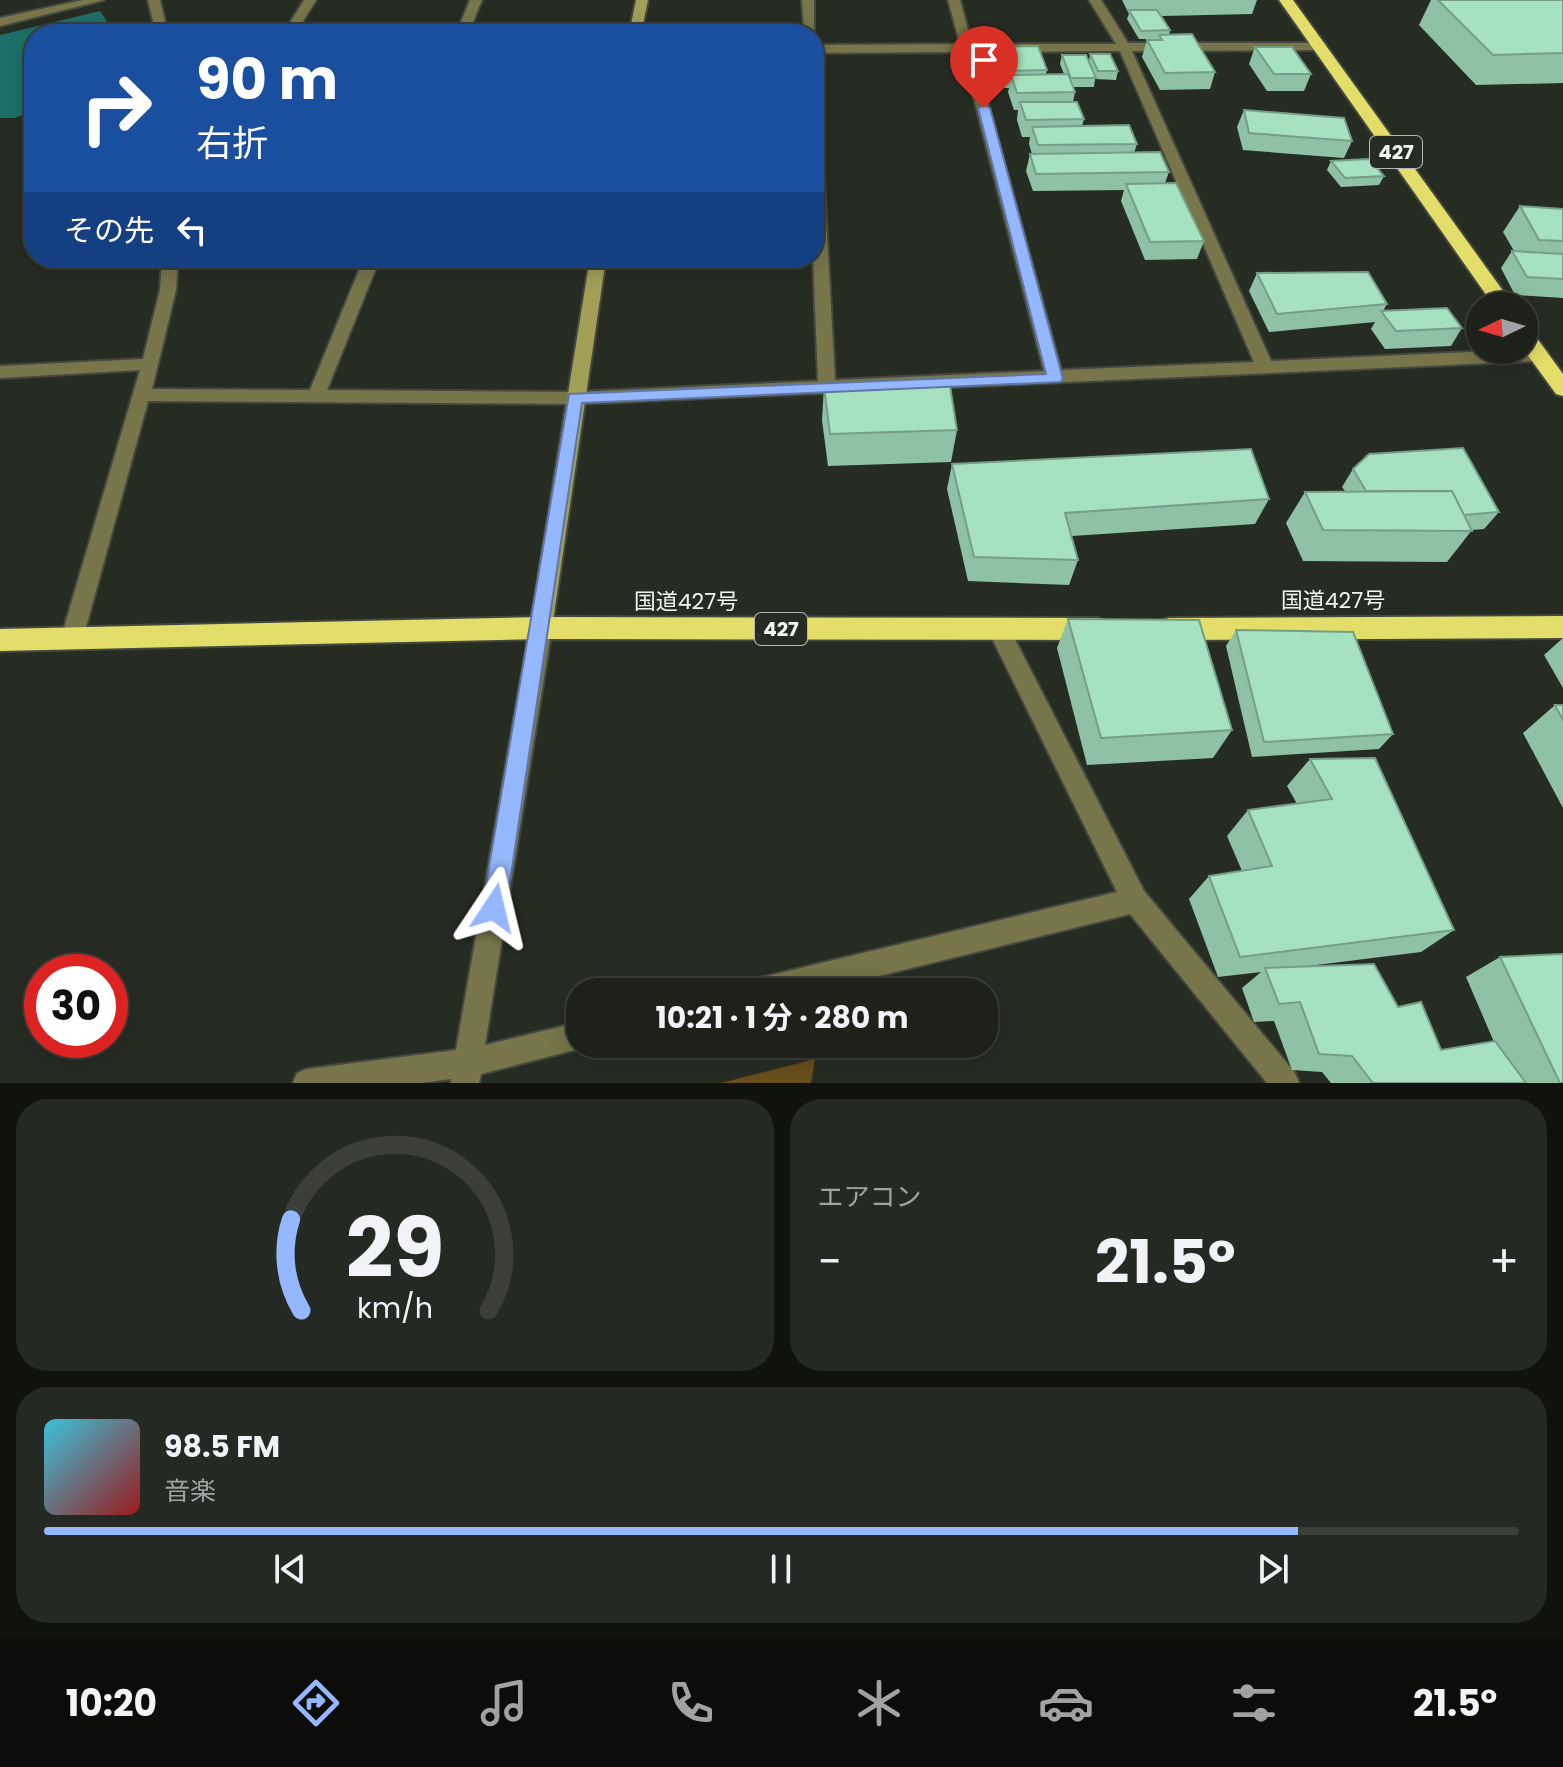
<!DOCTYPE html>
<html lang="ja">
<head>
<meta charset="utf-8">
<style>
	:root { --surface:#1d211a; --page:#252923; --text:#f1f3f6; --muted:#a0a3a2; --line:#3b3e39; --accent:#94b7fd }
	body { margin:0; font-family:Poppins,"Noto Sans JP",sans-serif; background:var(--page); color:var(--text); height:100vh; display:flex; flex-direction:column; font-size:30px; white-space:nowrap }
	* { box-sizing:border-box; margin:0 }
	p { font-size:26px; color:var(--muted) }
	.icon { flex:none; width:44px; height:44px; fill:none; stroke:currentColor; stroke-width:2; stroke-linecap:round; stroke-linejoin:round }
	.map { position:relative; height:1083px; overflow:hidden }
	.sheet { display:flex; flex-direction:column; gap:16px; padding:16px; background:#10120e; flex:1 }
	.sheet>* { flex:none }
	.guide { position:absolute; left:24px; top:24px; width:800px; height:244px; border-radius:32px; box-shadow:0 4px 20px #0003,0 0 0 2px var(--line); background:#1a4fa0; color:#fff; overflow:hidden }
	.needle { width:52px; rotate:265deg }
	.tools { position:absolute; left:1466px; top:292px; display:grid; gap:16px }
	.tools a { display:grid; place-items:center; width:72px; height:72px; border-radius:50%; background:var(--surface); box-shadow:0 4px 20px #0003,0 0 0 2px var(--line); font-size:40px }
	.speed { position:absolute; left:24px; top:954px; display:flex; gap:16px; font-size:40px; font-weight:700; text-align:center }
	.speed>* { display:grid; place-content:center; width:104px; height:104px; border-radius:50%; background:var(--surface); box-shadow:0 4px 20px #0003,0 0 0 2px var(--line); line-height:1 }
	.speed .limit { border:12px solid #d22; background:#fff; color:#111 }
	.pin { position:absolute; display:grid; place-items:center; width:68px; height:68px; color:#fff; margin:-82px -34px; border-radius:50% 50% 50% 0; rotate:-45deg; box-shadow:0 0 8px #0007 }
	.pin .icon { rotate:45deg }
	.me { position:absolute; width:88px; margin:-44px; rotate:10deg; stroke-linejoin:round; filter:drop-shadow(0 0 6px #0008) }
	.turn { display:flex; align-items:center; gap:28px; height:168px; padding:0 40px; font-size:36px }
	.turn .icon { width:104px; height:104px; stroke-width:2.5 }
	.turn b { display:block; font-size:56px; line-height:68px }
	.then { display:flex; align-items:center; height:76px; padding:0 40px; background:#0003; gap:16px; font-size:30px }
	.big { font-size:60px; font-weight:700; line-height:1.1 }
	.sheet .tile { flex:1; display:flex; flex-direction:column; justify-content:center; gap:12px; min-width:0; padding:0 28px; border-radius:32px; background:var(--page) }
	.sheet .dial { align-items:center; gap:0 }
	.dial svg { height:208px; overflow:visible; fill:none; stroke:var(--line); stroke-width:7; stroke-linecap:round; text-anchor:middle }
	.dial text { fill:var(--text); stroke:none }
	.song { display:flex; align-items:center; gap:24px }
	.cover { width:96px; height:96px; border-radius:12px; background:linear-gradient(135deg,hsl(190 70% 55%),hsl(0 70% 35%)) }
	.played { height:8px; border-radius:4px; background:linear-gradient(90deg,var(--accent) 85%,var(--line) 85%) }
	.keys { display:flex; justify-content:space-around; direction:ltr }
	.heat { display:flex; justify-content:space-between; align-items:center; font-size:44px; direction:ltr }
	.sheet .tiles { flex:1; display:grid; gap:16px; grid-template-columns:1fr 1fr }
	.tile:last-child { grid-column:span 2 }
	.trip { position:absolute; left:566px; top:978px; width:432px; height:80px; border-radius:32px; background:var(--surface); box-shadow:0 4px 20px #0003,0 0 0 2px var(--line); font-weight:700; line-height:80px; text-align:center }
	.tabs { display:flex; height:128px; justify-content:space-around; align-items:center; background:#0c0d0a; color:var(--muted) }
	.tabs .icon { width:56px; height:56px }
	.tabs .active { color:var(--accent) }
	.tabs b { font-size:36px; color:var(--text) }
	.map>svg:first-child { display:block }
	.green { fill:#694e1b }
	.water { fill:#1c7067 }
	.lines { fill:none; stroke-linecap:round; stroke-linejoin:round }
	.street-casing { stroke:#434840; stroke-width:4 }
	.secondary-casing { stroke:#434840; stroke-width:4 }
	.highway-casing { stroke:#434840; stroke-width:4 }
	.street { fill:#777549; fill-rule:evenodd }
	.secondary { fill:#a29f57; fill-rule:evenodd }
	.highway { fill:#e3dd69; fill-rule:evenodd }
	.wall { fill:#8fc2a4 }
	.building { fill:#a6e2bf; stroke:#749e86; stroke-width:2 }
	.route { fill:#94b7fd; stroke:#6077a4; stroke-width:2 }
	.labels { text-anchor:middle; stroke-width:8; stroke-linejoin:round; paint-order:stroke }
	.shield { fill:#272c23; stroke:#b5b9b2; stroke-width:2 }
	.shield-label { font-size:20px; font-weight:bold; fill:#f2f6f0 }
	.street-label { font-size:22px; fill:#f2f6f0; stroke:#272c23 }
</style>
</head>
<body>
<div class="map">
<svg width="1563" height="1083" viewBox="0 0 1563 1083">
	<rect width="100%" height="100%" fill="#272c23"/>
	<path class="green" d="M 815,1059 L 811,1083 L 721,1083 Z"/>
	<path class="water" d="M 100,11 L 115,34 L 34,34 L 34,111 L 15,118 L 0,118 L 0,35 Z"/>
	<g class="lines">
		<defs>
			<path id="street" d="M 83,0 L 104,0 L 0,26 L 0,18 Z
				M 148,0 L 160,0 L 168,34 L 156,34 Z
				M 304,0 L 316,0 L 295,34 L 283,34 Z
				M 470,0 L 482,0 L 468,34 L 456,34 Z
				M 802,0 L 814,0 L 814,37 L 804,34 Z
				M 948,0 L 960,0 L 972,44 L 1116,44 L 1089,0 L 1101,0 L 1128,43 L 1324,43 L 1326,46 L 1320,50 L 1132,51 L 1271,361 L 1539,349 L 1548,355 L 1539,361 L 575,404 L 148,401 L 83,638 L 80,644 L 72,647 L 64,644 L 61,638 L 140,370 L 0,378 L 0,366 L 143,359 L 160,290 L 162,258 L 178,258 L 176,290 L 152,389 L 310,390 L 364,258 L 380,258 L 327,390 L 575,392 L 818,381 L 813,258 L 814,122 L 821,126 L 835,380 L 1044,371 L 962,52 L 814,53 L 814,45 L 960,44 ZM 1120,51 L 1254,362 L 1061,370 L 974,52 Z
				M 541,619 L 549,622 L 552,628 L 485,1045 L 580,1022 L 580,1044 L 590,1046 L 481,1074 L 479,1083 L 451,1083 L 451,1079 L 421,1083 L 293,1083 L 297,1073 L 307,1069 L 456,1050 L 530,628 L 533,622 Z
				M 999,621 L 1007,624 L 1144,891 L 1295,1073 L 1299,1083 L 1267,1083 L 1130,914 L 814,992 L 745,992 L 749,982 L 759,978 L 1117,892 L 988,630 L 991,624 Z"/>
			<path id="secondary" d="M 636,0 L 648,0 L 641,34 L 629,34 Z
				M 590,258 L 606,258 L 552,628 L 549,634 L 541,637 L 533,634 L 530,628 Z"/>
			<path id="highway" d="M 1279,0 L 1293,0 L 1514,306 L 1494,306 Z
				M 1524,328 L 1531,330 L 1563,374 L 1563,396 L 1556,394 L 1524,350 Z
				M 1563,616 L 1563,638 L 1169,640 L 1160,637 L 1156,629 L 1160,621 L 1169,618 Z
				M 541,617 L 1097,618 L 1106,621 L 1110,629 L 1106,637 L 1097,640 L 541,639 L 0,651 L 0,629 Z"/>
		</defs>
		<use href="#street" class="street-casing"/>
		<use href="#secondary" class="secondary-casing"/>
		<use href="#highway" class="highway-casing"/>
		<use href="#street" class="street"/>
		<use href="#secondary" class="secondary"/>
		<use href="#highway" class="highway"/>
	</g>
	<path class="wall" d="M 1122,0 L 1257,0 L 1252,14 L 1162,16 L 1170,30 L 1169,35 L 1215,72 L 1210,89 L 1160,90 L 1142,57 L 1147,40 L 1158,40 L 1158,39 L 1139,39 L 1127,19 L 1129,14 Z
		M 1431,0 L 1563,0 L 1563,83 L 1476,85 L 1419,25 Z
		M 1000,47 L 1047,70 L 1046,74 L 1064,74 L 1060,64 L 1062,55 L 1089,62 L 1090,54 L 1118,71 L 1116,80 L 1095,79 L 1094,87 L 1073,87 L 1075,92 L 1073,102 L 1084,119 L 1082,126 L 1137,144 L 1134,153 L 1169,172 L 1165,183 L 1204,241 L 1197,259 L 1145,260 L 1121,201 L 1124,190 L 1033,191 L 1026,171 L 1030,154 L 1032,154 L 1029,144 L 1030,137 L 1022,137 L 1017,120 L 1018,110 L 1014,110 L 1008,92 L 1009,88 L 1004,88 L 997,63 Z
		M 1255,47 L 1311,74 L 1304,91 L 1267,91 L 1249,64 Z
		M 1244,110 L 1352,141 L 1344,158 L 1243,150 L 1237,127 Z
		M 1331,161 L 1384,176 L 1379,185 L 1341,187 L 1327,170 Z
		M 1520,206 L 1563,209 L 1563,298 L 1515,295 L 1501,268 L 1512,251 L 1514,251 L 1503,232 Z
		M 1257,273 L 1387,304 L 1383,311 L 1462,328 L 1451,346 L 1385,349 L 1371,329 L 1375,322 L 1269,332 L 1249,291 Z
		M 824,387 L 957,430 L 951,462 L 828,466 L 822,420 Z
		M 952,464 L 1269,499 L 1255,524 L 1072,536 L 1078,560 L 1069,585 L 968,581 L 947,489 Z
		M 1353,469 L 1499,512 L 1484,529 L 1472,530 L 1447,562 L 1303,561 L 1286,523 L 1305,492 L 1345,491 L 1342,487 Z
		M 1068,619 L 1232,730 L 1213,758 L 1087,765 L 1057,648 Z
		M 1236,630 L 1393,734 L 1379,749 L 1252,757 L 1226,646 Z
		M 1563,638 L 1563,688 L 1544,655 Z
		M 1555,705 L 1563,705 L 1563,808 L 1523,733 Z
		M 1310,759 L 1454,930 L 1421,952 L 1300,967 L 1398,1007 L 1441,1050 L 1494,1042 L 1466,977 L 1500,957 L 1563,1083 L 1331,1083 L 1322,1072 L 1292,1070 L 1274,1021 L 1254,1022 L 1242,988 L 1261,972 L 1218,977 L 1189,899 L 1209,876 L 1242,871 L 1227,836 L 1248,810 L 1297,804 L 1287,786 Z"/>
	<path class="building" d="M 1438,0 L 1563,0 L 1563,53 L 1493,55 Z
		M 1129,10 L 1157,10 L 1170,30 L 1141,31 Z
		M 1192,34 L 1215,72 L 1165,73 L 1147,40 L 1162,40 L 1159,35 Z
		M 1038,46 L 1047,70 L 1007,71 L 1000,47 Z
		M 1255,47 L 1292,47 L 1311,74 L 1274,74 Z
		M 1090,54 L 1110,54 L 1118,71 L 1098,71 Z
		M 1062,55 L 1086,55 L 1096,78 L 1071,78 Z
		M 1068,74 L 1075,92 L 1017,93 L 1011,75 Z
		M 1020,102 L 1077,102 L 1084,119 L 1026,120 Z
		M 1244,110 L 1344,118 L 1352,141 L 1249,133 Z
		M 1129,125 L 1137,144 L 1038,145 L 1032,127 Z
		M 1160,152 L 1169,172 L 1036,174 L 1030,154 Z
		M 1369,159 L 1384,176 L 1345,178 L 1331,161 Z
		M 1176,183 L 1204,241 L 1150,242 L 1126,184 Z
		M 1520,206 L 1563,209 L 1563,241 L 1539,240 Z
		M 1512,251 L 1563,254 L 1563,279 L 1527,277 Z
		M 1368,272 L 1387,304 L 1277,314 L 1257,273 Z
		M 1447,308 L 1462,328 L 1396,331 L 1381,311 Z
		M 950,386 L 957,430 L 830,434 L 824,387 Z
		M 1463,448 L 1499,512 L 1464,515 L 1452,491 L 1366,491 L 1353,469 L 1369,454 Z
		M 1251,449 L 1269,499 L 1065,513 L 1078,560 L 974,557 L 952,464 Z
		M 1452,491 L 1472,531 L 1323,530 L 1305,492 Z
		M 1068,619 L 1199,620 L 1232,730 L 1101,738 Z
		M 1236,630 L 1353,632 L 1393,734 L 1264,742 Z
		M 1555,705 L 1563,705 L 1563,720 Z
		M 1375,758 L 1454,930 L 1240,957 L 1209,876 L 1272,866 L 1248,810 L 1332,799 L 1310,759 Z
		M 1563,954 L 1563,1083 L 1560,1083 L 1500,957 Z
		M 1374,964 L 1398,1007 L 1421,1002 L 1441,1050 L 1495,1041 L 1526,1083 L 1373,1083 L 1352,1056 L 1319,1054 L 1300,1002 L 1279,1004 L 1265,968 Z"/>
	<path class="route" d="M 984,105 L 990,108 L 1063,379 L 1060,382 L 582,403 L 506,908 L 502,916 L 494,920 L 486,916 L 482,908 L 569,394 L 1046,374 L 978,108 Z"/>
	<g class="labels">
		<g class="shield">
			<rect x="1370" y="136" width="52" height="32" rx="6"/>
			<rect x="755" y="613" width="52" height="32" rx="6"/>
		</g>
		<g class="shield-label">
			<text x="1396" y="159">427</text>
			<text x="781" y="636">427</text>
		</g>
		<g class="street-label">
			<text x="1333" y="608">国道427号</text>
			<text x="686" y="609">国道427号</text>
		</g>
	</g>
</svg>
<div class="tools">
<a><svg class="needle" viewBox="-14 -14 28 28"><path d="M0-13l5 13h-10z" fill="#e53935"/><path d="M0 13l5-13h-10z" fill="#a0a3a2"/></svg></a>
</div>
<div class="speed"><div class="limit">30</div></div>
<div class="pin" style="left:984px;top:108px;background:#d93025"><svg class="icon" aria-label="arrive" viewBox="0 0 24 24"><path d="M6 21V4h12l-3 4 3 4H6"/></svg></div>
<svg class="me" style="left:494px;top:908px" viewBox="-20 -20 40 40"><path d="M0-17L14 15 0 8-14 15z" fill="#94b7fd" stroke="#fff" stroke-width="4"/></svg>
<div class="trip">10:21 · 1 分 · 280 m</div>
<div class="guide">
<div class="turn"><svg class="icon" aria-label="right" viewBox="0 0 24 24"><path d="M7 20v-9h11M14 6l5 5-5 5"/></svg><div><b>90 m</b>右折</div></div>
<div class="then">その先<svg class="icon" aria-label="left" viewBox="0 0 24 24"><path d="M17 20v-9H6M10 6l-5 5 5 5"/></svg></div>
</div>
</div>
<section class="sheet">
<div class="tiles">
<div class="tile dial"><svg viewBox="0 0 100 80">
<path d="M14 69A42 42 0 1 1 86 69"/>
<path d="M14 69A42 42 0 0 1 10 34" stroke="#94b7fd"/>
<text x="50" y="56" font-size="32" font-weight="700">29</text>
<text x="50" y="72" font-size="11">km/h</text>
</svg></div>
<div class="tile"><p>エアコン</p>
<div class="heat"><a>−</a><b class="big">21.5°</b><a>+</a></div>
</div>
<div class="tile">
<div class="song"><i class="cover"></i><div><b>98.5 FM</b><p>音楽</p></div></div>
<div class="played"></div>
<div class="keys"><svg class="icon" aria-label="previous" viewBox="0 0 24 24"><path d="M18 5L8 12l10 7zM5 5v14"/></svg><svg class="icon" aria-label="pause" viewBox="0 0 24 24"><path d="M8 5v14M16 5v14"/></svg><svg class="icon" aria-label="next" viewBox="0 0 24 24"><path d="M6 5l10 7-10 7zM19 5v14"/></svg></div>
</div>
</div>
</section>
<nav class="tabs">
<b>10:20</b>
<svg class="icon active" aria-label="directions" viewBox="0 0 24 24"><path d="M12 3l9 9-9 9-9-9zM9 14v-3h6M13 9l2 2-2 2"/></svg>
<svg class="icon" aria-label="music" viewBox="0 0 24 24"><path d="M9 18V5l10-2v13"/><circle cx="6" cy="18" r="3"/><circle cx="16" cy="16" r="3"/></svg>
<svg class="icon" aria-label="phone" viewBox="0 0 24 24"><path d="M5 4h4l2 5-3 2q2 4 5 5l2-3 5 2v4C11 20 4 13 5 4z"/></svg>
<svg class="icon" aria-label="climate" viewBox="0 0 24 24"><path d="M12 3v18M4 7l16 10M4 17L20 7"/></svg>
<svg class="icon" aria-label="car" viewBox="0 0 24 24"><path d="M5 17H2v-5l4-1 3-4h7l3 4 3 1v5h-3M9 17h6M6 11h13"/><circle cx="7" cy="17" r="2"/><circle cx="17" cy="17" r="2"/></svg>
<svg class="icon" aria-label="filters" viewBox="0 0 24 24"><path d="M4 7h16M4 17h16"/><circle cx="9" cy="7" r="2"/><circle cx="15" cy="17" r="2"/></svg>
<b>21.5°</b>
</nav>
</body>
</html>
